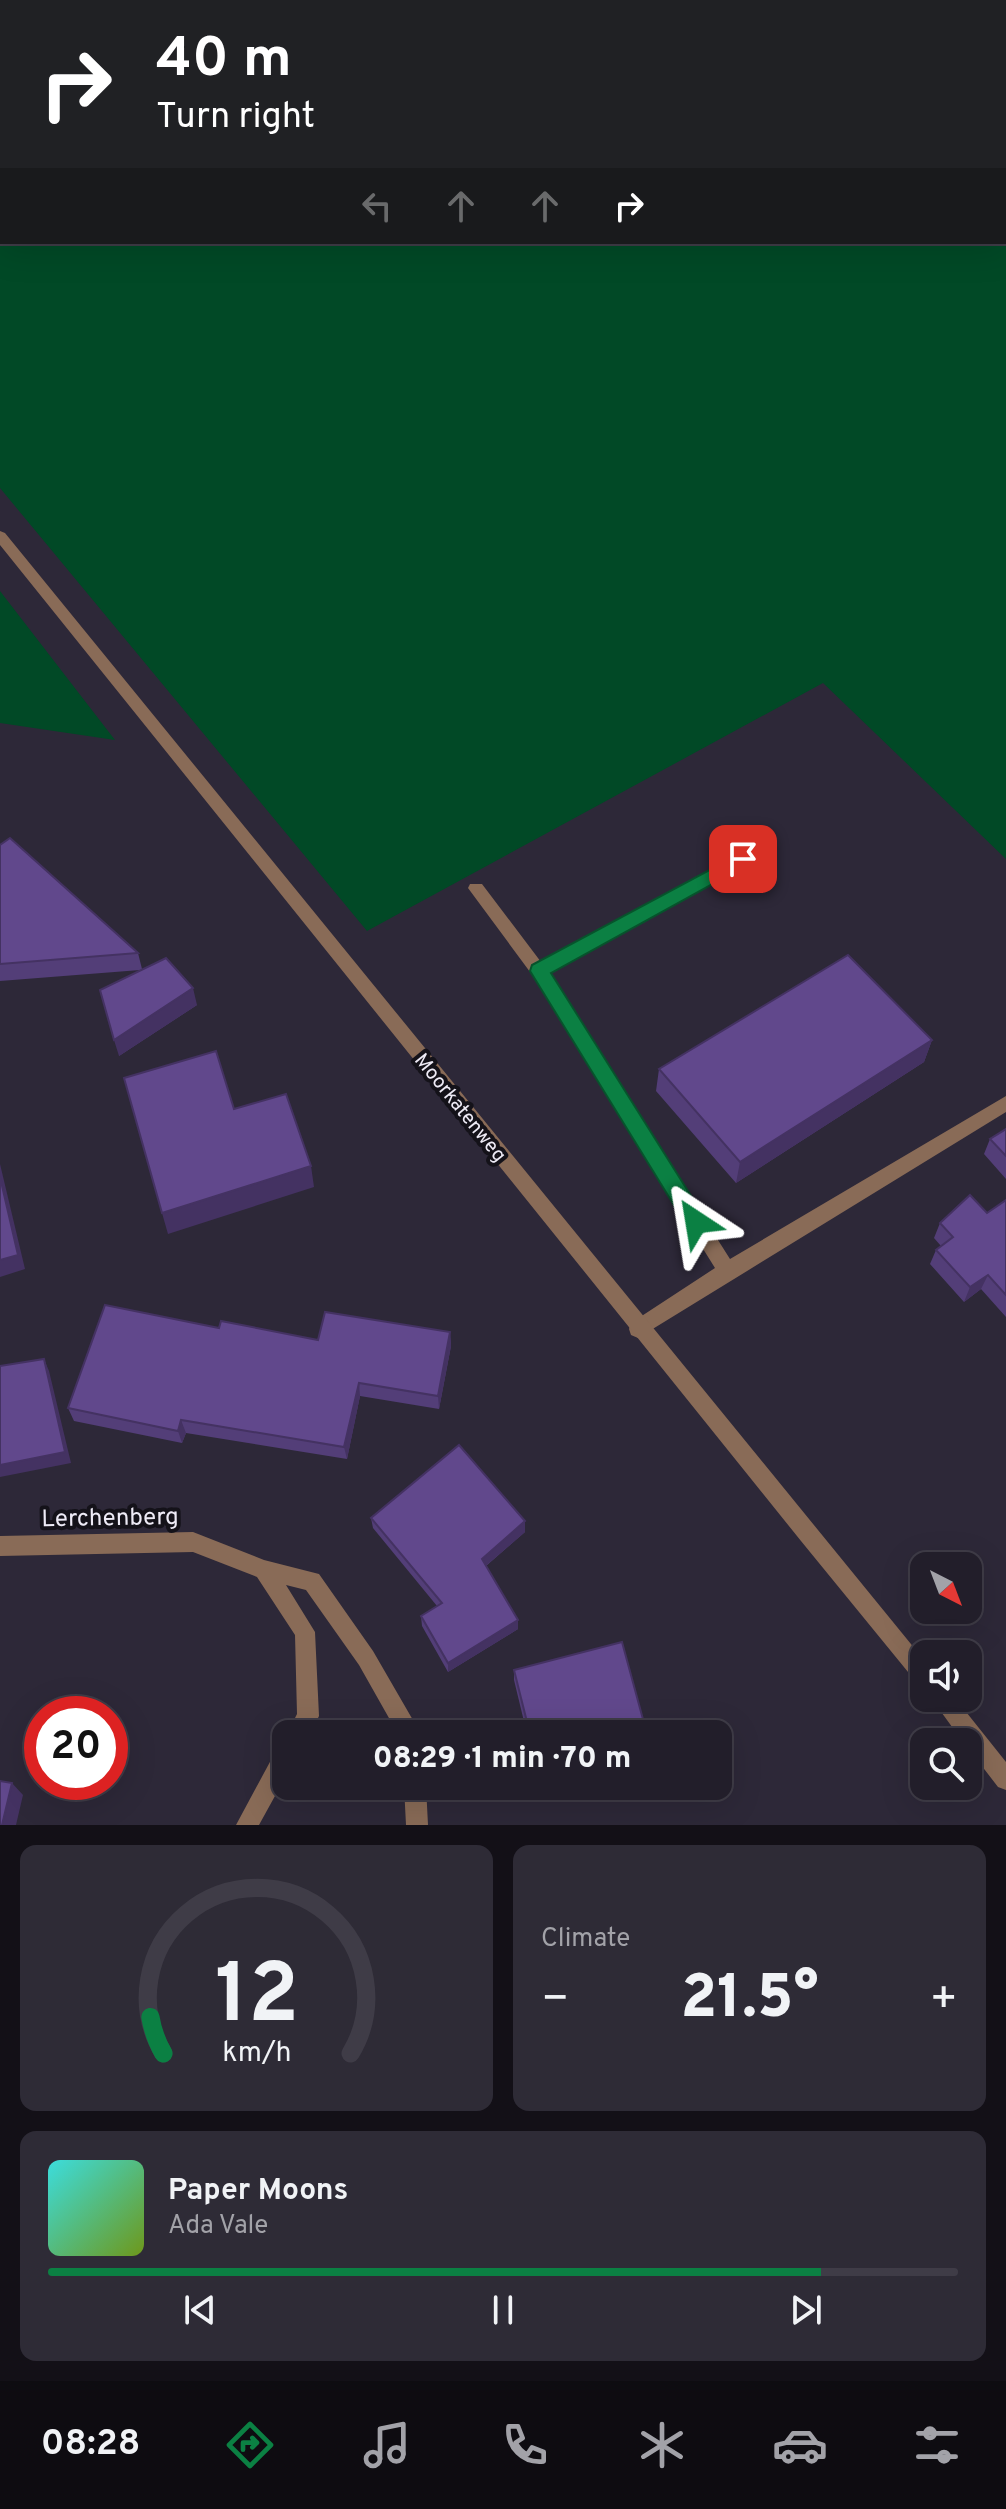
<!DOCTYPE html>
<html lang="en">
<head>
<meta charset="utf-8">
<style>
	:root { --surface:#221e2a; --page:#2e2b36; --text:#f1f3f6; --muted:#a2a2a8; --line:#3f3c47; --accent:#0b8043 }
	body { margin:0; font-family:Overpass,sans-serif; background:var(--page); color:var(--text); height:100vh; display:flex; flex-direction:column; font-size:30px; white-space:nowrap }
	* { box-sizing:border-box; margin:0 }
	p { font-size:26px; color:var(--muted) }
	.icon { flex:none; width:44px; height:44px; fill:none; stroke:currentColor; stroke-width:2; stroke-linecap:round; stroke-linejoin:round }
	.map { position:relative; height:1825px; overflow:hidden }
	.panel { display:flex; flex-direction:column; gap:20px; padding:20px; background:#131017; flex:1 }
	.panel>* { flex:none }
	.top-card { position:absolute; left:0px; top:0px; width:1006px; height:244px; box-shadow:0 8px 32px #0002,0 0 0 2px var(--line); background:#202124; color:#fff; overflow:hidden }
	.needle { width:52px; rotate:138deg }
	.tools { position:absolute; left:910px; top:1552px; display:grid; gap:16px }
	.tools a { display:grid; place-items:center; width:72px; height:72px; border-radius:16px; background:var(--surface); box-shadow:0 8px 32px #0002,0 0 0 2px var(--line); font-size:40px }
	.speed { position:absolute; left:24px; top:1696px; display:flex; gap:16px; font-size:40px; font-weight:700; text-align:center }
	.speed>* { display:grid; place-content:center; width:104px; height:104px; border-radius:50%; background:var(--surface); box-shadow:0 8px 32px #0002,0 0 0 2px var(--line); line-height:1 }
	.speed .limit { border:12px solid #d22; background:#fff; color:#111 }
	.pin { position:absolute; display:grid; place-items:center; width:68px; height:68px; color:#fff; margin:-34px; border-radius:16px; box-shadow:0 4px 12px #0006 }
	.me { position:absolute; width:88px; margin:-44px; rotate:327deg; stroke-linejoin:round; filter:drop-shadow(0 0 6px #0008) }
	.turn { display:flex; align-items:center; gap:28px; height:168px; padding:0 24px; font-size:36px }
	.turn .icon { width:104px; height:104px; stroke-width:2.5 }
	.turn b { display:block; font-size:56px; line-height:68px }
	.lanes { display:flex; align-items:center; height:76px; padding:0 24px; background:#0003; justify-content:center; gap:40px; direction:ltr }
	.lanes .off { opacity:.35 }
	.big { font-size:60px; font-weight:800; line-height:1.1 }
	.panel .widget { flex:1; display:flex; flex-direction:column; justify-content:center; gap:12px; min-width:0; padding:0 28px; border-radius:16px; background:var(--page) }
	.panel .dial { align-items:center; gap:0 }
	.dial svg { height:208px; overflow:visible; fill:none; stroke:var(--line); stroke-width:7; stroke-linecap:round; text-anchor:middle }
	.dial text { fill:var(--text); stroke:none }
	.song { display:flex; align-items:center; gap:24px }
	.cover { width:96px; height:96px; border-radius:12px; background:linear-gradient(135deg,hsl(180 70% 55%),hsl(80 70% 35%)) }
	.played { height:8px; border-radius:4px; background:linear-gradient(90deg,var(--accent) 85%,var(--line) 85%) }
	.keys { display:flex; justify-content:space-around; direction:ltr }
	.heat { display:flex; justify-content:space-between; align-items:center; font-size:44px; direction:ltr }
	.panel .tiles { flex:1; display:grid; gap:20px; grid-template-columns:1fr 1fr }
	.widget:last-child { grid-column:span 2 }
	.trip { position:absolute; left:272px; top:1720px; width:460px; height:80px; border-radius:16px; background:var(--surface); box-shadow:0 8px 32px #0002,0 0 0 2px var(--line); font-weight:800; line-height:80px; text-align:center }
	.dock { display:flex; height:128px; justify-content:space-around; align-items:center; background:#0e0c11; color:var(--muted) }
	.dock .icon { width:56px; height:56px }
	.dock .active { color:var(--accent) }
	.dock b { font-size:36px; color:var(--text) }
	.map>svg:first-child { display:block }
	.green { fill:#014926 }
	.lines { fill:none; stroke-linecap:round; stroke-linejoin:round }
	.stream { fill:#3965a2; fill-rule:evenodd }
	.service { fill:#896b57; fill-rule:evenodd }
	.minor { fill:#896b57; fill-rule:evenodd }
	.wall { fill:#533e78 }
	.shaded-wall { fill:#443262 }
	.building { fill:#61488c; stroke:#443262; stroke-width:2 }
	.route { fill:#0b8043; stroke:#07532c; stroke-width:2 }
	.labels { text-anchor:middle; stroke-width:8; stroke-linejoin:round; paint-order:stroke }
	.street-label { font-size:20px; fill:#eeebf6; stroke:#141219 }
	.near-street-label { font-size:24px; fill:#eeebf6; stroke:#141219 }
</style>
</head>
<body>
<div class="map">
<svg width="1006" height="1825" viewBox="0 0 1006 1825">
	<rect width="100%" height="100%" fill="#2d2838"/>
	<path class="green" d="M 0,0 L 617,0 L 619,2 L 2,2 L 0,5 Z
		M 0,173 L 2,242 L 1004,242 L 1006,181 L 1006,859 L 823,683 L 367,931 L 0,488 Z
		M 0,591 L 115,740 L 0,723 Z"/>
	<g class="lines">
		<path class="stream" d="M 0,163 L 2,163 L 2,169 L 0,169 Z
			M 1004,234 L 1006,235 L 1006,243 L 1004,242 Z"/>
		<path class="service" d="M 769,839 L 775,841 L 777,845 L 775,849 L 549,973 L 730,1259 L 1006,1096 L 1006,1112 L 638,1338 L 631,1335 L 629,1329 L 631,1323 L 715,1268 L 533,976 L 468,888 L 470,884 L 482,884 L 541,962 Z"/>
		<path class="minor" d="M 0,531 L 5,533 L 924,1660 L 924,1686 L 917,1683 L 801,1541 L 0,545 Z
			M 193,1532 L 264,1560 L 319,1574 L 373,1651 L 421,1734 L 398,1734 L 359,1665 L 306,1590 L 286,1585 L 315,1632 L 319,1716 L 310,1734 L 287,1734 L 297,1714 L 295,1635 L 257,1577 L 193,1552 L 0,1556 L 0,1536 Z
			M 931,1698 L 955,1698 L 1006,1762 L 1006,1790 L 998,1787 L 968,1748 L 968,1742 L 963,1742 Z
			M 286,1744 L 286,1776 L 259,1825 L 236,1825 L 278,1747 Z
			M 404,1786 L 426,1786 L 428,1825 L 406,1825 Z"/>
	</g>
	<path class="wall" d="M 0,845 L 138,953 L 142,969 L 197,1005 L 119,1056 L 140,970 L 0,981 Z
		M 932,1040 L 924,1062 L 736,1183 L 656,1091 L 659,1069 Z
		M 1006,1129 L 1006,1179 L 984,1154 L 990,1139 Z
		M 1006,1200 L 1006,1317 L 981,1289 L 964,1302 L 930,1264 L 936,1250 L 941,1246 L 934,1238 L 940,1223 L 987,1213 Z
		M 219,1328 L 318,1340 L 450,1332 L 451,1346 L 439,1409 L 360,1396 L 347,1459 L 186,1433 L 182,1443 L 74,1421 L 68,1408 Z
		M 371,1518 L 525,1532 L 486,1566 L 518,1620 L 518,1629 L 448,1672 L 422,1626 L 421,1616 L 437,1606 L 373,1528 Z
		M 514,1670 L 647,1734 L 527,1734 L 514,1680 Z
		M 539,1786 L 602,1786 L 543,1801 Z"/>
	<path class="shaded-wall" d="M 193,988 L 197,1005 L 119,1056 L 114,1040 Z
		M 932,1040 L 924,1062 L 736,1183 L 740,1162 Z
		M 0,1164 L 25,1269 L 0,1277 Z
		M 311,1166 L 314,1187 L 168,1234 L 162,1213 Z
		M 988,1275 L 981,1289 L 964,1302 L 970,1287 Z
		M 450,1332 L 451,1346 L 439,1409 L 438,1396 Z
		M 44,1359 L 49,1371 L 71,1463 L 0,1477 L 0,1465 Z
		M 359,1383 L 360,1396 L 347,1459 L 344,1447 Z
		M 181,1420 L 186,1433 L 182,1443 L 178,1431 Z
		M 525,1521 L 525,1532 L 482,1569 L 482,1559 Z
		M 518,1620 L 518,1629 L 448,1672 L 448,1663 Z
		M 12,1783 L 23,1795 L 16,1825 L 2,1825 Z
		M 569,1786 L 602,1786 L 543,1801 L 544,1793 Z"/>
	<path class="building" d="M 10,838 L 138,953 L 0,964 L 0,845 Z
		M 848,955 L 932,1040 L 740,1162 L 659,1069 Z
		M 166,958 L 193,988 L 114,1040 L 100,990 Z
		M 216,1051 L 234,1109 L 286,1094 L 311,1166 L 162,1213 L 124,1078 Z
		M 1006,1129 L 1006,1156 L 990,1139 Z
		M 0,1177 L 18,1255 L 0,1260 Z
		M 970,1195 L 987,1213 L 1006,1200 L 1006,1295 L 988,1275 L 970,1287 L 936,1250 L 953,1237 L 940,1223 Z
		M 105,1305 L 219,1328 L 221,1321 L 318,1340 L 325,1312 L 450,1332 L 438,1396 L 359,1383 L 344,1447 L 181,1420 L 178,1431 L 68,1408 Z
		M 44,1359 L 65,1452 L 0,1465 L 0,1366 Z
		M 459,1445 L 525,1521 L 482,1559 L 518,1620 L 448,1663 L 421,1616 L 442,1603 L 371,1518 Z
		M 622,1642 L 647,1734 L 530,1734 L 514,1670 Z
		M 0,1781 L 12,1783 L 2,1825 L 0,1825 Z
		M 542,1786 L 569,1786 L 544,1793 Z"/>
	<path class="route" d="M 743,852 L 749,854 L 752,859 L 749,864 L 551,973 L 703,1215 L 706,1222 L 703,1228 L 696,1231 L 688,1228 L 530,971 L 532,965 Z"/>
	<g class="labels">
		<g class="street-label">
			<text transform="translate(461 1107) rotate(51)" y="7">Moorkatenweg</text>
		</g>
		<g class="near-street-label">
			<text transform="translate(110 1517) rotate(-1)" y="8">Lerchenberg</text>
		</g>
	</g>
</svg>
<div class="tools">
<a><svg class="needle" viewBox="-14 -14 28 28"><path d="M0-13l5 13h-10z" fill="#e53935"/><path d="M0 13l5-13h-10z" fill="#a2a2a8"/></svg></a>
<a><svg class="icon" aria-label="sound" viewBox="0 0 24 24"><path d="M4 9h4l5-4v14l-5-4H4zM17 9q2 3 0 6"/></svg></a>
<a><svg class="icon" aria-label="search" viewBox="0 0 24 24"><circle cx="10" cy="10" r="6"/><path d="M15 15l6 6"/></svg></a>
</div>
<div class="speed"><div class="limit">20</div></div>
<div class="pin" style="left:743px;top:859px;background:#d93025"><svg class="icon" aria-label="arrive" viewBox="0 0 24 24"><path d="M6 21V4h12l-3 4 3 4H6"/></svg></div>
<svg class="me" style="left:696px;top:1222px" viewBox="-20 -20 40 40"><path d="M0-17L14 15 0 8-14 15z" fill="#0b8043" stroke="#fff" stroke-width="4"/></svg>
<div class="trip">08:29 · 1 min · 70 m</div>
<div class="top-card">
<div class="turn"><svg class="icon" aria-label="right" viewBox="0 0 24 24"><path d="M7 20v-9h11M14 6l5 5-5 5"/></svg><div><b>40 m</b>Turn right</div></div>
<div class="lanes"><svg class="icon off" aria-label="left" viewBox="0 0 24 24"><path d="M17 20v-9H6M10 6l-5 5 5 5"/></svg><svg class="icon off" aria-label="ahead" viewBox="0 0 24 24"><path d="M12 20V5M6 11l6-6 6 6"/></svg><svg class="icon off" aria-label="ahead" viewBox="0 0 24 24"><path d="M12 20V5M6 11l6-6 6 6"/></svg><svg class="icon" aria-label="right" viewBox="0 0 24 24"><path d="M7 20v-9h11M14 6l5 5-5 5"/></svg></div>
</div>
</div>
<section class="panel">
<div class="tiles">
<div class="widget dial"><svg viewBox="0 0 100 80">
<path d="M14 69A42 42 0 1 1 86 69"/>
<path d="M14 69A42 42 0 0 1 9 55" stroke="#0b8043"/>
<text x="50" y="56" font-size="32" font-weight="700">12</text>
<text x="50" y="72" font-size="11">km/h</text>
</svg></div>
<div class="widget"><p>Climate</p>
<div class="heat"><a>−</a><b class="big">21.5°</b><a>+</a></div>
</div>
<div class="widget">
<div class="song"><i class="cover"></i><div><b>Paper Moons</b><p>Ada Vale</p></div></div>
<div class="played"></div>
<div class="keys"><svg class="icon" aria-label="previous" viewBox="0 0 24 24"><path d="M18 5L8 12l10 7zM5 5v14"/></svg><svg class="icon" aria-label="pause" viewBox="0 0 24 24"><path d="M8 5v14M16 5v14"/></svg><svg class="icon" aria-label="next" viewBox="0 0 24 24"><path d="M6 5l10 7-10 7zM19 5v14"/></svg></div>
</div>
</div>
</section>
<nav class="dock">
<b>08:28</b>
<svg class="icon active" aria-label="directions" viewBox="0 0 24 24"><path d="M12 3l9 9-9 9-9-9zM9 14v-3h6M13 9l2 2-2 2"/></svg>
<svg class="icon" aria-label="music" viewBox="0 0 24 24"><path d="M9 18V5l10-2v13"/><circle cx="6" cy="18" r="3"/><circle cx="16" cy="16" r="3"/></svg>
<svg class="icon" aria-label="phone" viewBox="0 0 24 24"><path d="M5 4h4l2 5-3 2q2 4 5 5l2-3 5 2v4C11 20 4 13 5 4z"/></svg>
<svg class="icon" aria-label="climate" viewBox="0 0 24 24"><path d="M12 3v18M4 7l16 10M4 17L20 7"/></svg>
<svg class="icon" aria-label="car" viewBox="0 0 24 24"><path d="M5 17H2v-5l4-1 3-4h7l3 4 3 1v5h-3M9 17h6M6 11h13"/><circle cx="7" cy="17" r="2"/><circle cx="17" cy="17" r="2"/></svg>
<svg class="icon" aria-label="filters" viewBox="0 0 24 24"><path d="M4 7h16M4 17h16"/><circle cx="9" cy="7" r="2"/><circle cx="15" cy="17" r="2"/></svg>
</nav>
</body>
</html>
